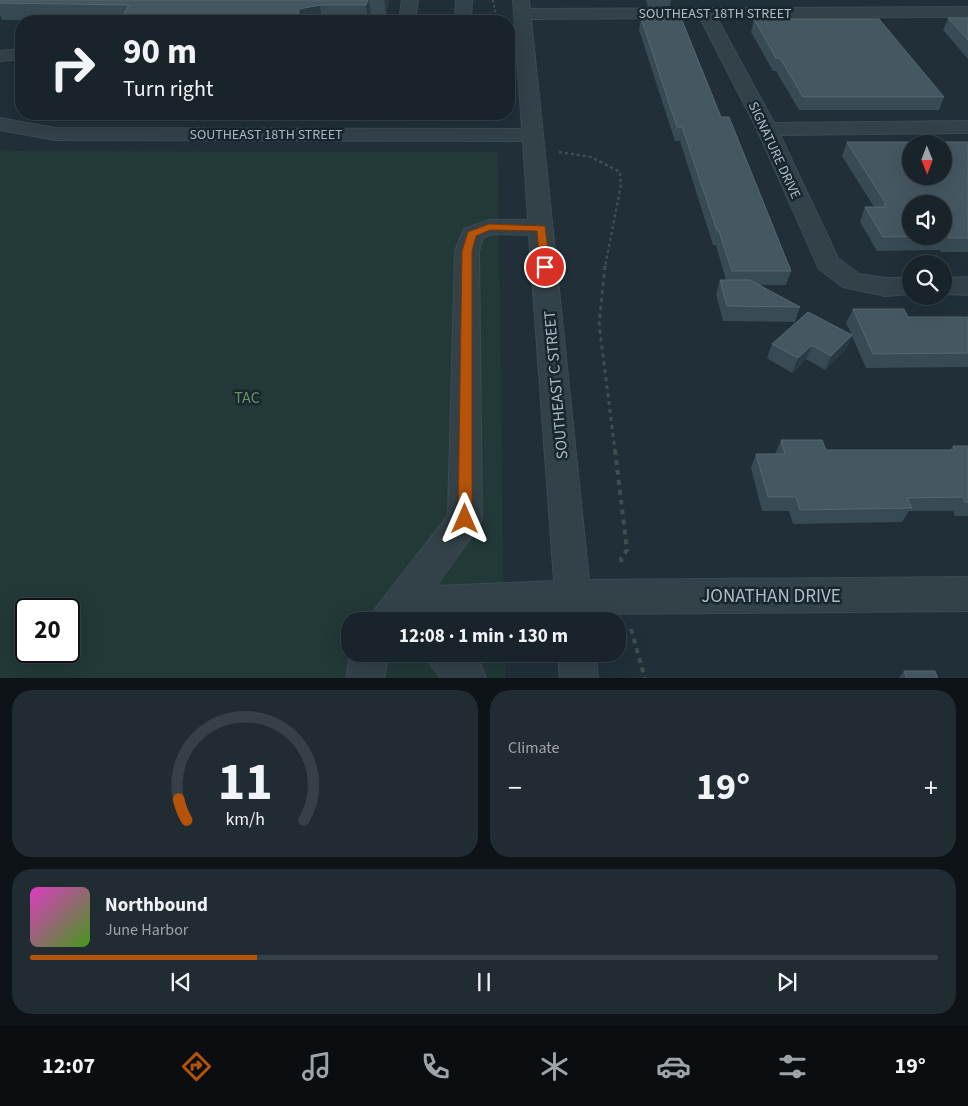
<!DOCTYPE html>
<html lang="en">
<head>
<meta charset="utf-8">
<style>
	:root { --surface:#18232a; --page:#212b32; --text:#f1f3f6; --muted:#9fa4a8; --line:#364047; --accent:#b45309 }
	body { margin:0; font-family:"Source Sans 3",sans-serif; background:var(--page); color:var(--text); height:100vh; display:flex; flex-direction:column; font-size:19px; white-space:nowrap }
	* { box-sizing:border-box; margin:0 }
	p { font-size:16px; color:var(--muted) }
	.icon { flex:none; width:28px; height:28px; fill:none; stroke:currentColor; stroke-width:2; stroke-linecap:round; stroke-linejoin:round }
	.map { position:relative; height:678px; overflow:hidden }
	.details { display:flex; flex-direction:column; gap:12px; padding:12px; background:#0d1317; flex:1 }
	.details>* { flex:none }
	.guide { position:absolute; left:15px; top:15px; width:500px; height:105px; border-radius:20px; box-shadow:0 5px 20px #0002,0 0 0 1px var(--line); background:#18232a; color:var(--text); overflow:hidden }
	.needle { width:32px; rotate:179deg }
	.buttons { position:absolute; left:902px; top:135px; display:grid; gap:10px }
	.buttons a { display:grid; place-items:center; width:50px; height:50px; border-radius:50%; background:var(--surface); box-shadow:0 5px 20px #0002,0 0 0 1px var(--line); font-size:25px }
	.speed { position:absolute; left:15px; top:598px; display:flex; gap:10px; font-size:25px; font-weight:700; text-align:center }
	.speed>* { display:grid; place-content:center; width:65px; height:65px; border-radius:50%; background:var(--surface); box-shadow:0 5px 20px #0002,0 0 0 1px var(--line); line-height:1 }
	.speed .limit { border:2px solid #111; border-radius:8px; background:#fff; color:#111 }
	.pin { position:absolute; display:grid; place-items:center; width:42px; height:42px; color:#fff; margin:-21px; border:2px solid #fff; border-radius:50%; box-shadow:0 1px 5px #0007 }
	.me { position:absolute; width:55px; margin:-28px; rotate:0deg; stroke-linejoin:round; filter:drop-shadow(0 0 4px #0008) }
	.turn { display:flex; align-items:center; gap:18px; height:105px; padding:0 25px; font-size:22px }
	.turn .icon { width:65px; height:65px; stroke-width:2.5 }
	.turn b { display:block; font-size:35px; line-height:42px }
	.big { font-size:38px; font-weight:700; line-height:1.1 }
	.details .card { flex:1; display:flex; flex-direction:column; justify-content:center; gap:8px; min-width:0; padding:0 18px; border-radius:20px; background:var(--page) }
	.details .dial { align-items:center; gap:0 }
	.dial svg { height:130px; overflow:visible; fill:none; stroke:var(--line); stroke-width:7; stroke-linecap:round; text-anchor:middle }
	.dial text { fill:var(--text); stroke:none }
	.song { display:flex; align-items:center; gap:15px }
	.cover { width:60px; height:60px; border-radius:8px; background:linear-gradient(135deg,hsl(310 70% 55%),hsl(100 70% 35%)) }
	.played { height:5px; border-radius:2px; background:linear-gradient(90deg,var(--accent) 25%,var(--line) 25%) }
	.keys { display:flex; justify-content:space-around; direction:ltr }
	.heat { display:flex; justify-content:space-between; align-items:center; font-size:28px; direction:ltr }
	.details .tiles { flex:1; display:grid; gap:12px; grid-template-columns:1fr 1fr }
	.card:last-child { grid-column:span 2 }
	.trip { position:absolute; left:341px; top:612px; width:285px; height:50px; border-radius:20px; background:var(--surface); box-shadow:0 5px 20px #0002,0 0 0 1px var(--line); font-weight:700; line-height:50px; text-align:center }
	.menu { display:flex; height:80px; justify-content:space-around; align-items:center; background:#0a0e11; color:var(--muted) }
	.menu .icon { width:35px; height:35px }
	.menu .on { color:var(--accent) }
	.menu b { font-size:22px; color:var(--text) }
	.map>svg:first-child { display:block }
	.green { fill:#223937; fill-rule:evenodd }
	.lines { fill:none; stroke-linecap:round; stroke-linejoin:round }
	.minor-casing { stroke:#3d4a52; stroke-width:2 }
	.path-far3 { stroke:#3a514e; stroke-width:2; stroke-dasharray:2.5 2.5; stroke-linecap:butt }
	.path-far2 { stroke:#3a514e; stroke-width:2.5; stroke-dasharray:3 3; stroke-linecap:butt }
	.path-far1 { stroke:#3a514e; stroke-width:3; stroke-dasharray:4 4; stroke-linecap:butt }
	.path { stroke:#3a514e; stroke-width:4; stroke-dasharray:5 5; stroke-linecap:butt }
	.minor { fill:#334148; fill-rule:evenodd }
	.wall { fill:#384b54 }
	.shaded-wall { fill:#293a44 }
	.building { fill:#455761; stroke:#556770; fill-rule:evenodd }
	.route { fill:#b45309; stroke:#753606 }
	.labels { text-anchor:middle; stroke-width:5; stroke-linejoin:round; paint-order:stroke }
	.far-street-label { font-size:14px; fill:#aebcc5; stroke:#19262d }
	.street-label { font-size:16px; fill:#aebcc5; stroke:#19262d }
	.park-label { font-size:16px; fill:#659665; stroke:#19262d }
	.near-street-label { font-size:19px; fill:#aebcc5; stroke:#19262d }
</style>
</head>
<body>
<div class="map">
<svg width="968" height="679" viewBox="0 0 968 679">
	<rect width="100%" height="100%" fill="#202f38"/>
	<path class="green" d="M 0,148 L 13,151 L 498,152 L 504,621 L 350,621 L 350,654 L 505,654 L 505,678 L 0,678 ZM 26,609 L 69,609 L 69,651 L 26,651 Z"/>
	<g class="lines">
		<defs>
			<path id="minor" d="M 402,0 L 418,0 L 415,21 L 399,21 Z
				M 456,0 L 472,0 L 471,21 L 455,21 Z
				M 513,0 L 529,0 L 530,9 L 968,7 L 968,17 L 717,18 L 774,123 L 968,121 L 968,133 L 780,135 L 838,258 L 859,274 L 885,278 L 911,278 L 911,294 L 885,296 L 843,287 L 819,269 L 757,129 L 700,18 L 531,19 L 589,580 L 968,577 L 968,611 L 593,614 L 593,621 L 557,621 L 556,614 L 434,620 L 434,621 L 370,621 L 375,609 L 448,515 L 455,251 L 464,229 L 489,220 L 528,220 L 523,141 L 55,140 L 0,130 L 0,118 L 55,128 L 522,129 ZM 492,234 L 529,235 L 554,581 L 436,586 L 477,529 L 482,519 L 479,251 L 483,238 Z
				M 21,49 L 21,59 L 0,61 L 0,51 Z
				M 968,277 L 968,295 L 944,294 L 944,278 Z
				M 350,654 L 388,654 L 384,679 L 346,679 Z
				M 426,654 L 470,654 L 481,665 L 486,679 L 441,679 L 432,667 Z
				M 558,654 L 596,654 L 598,679 L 560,679 Z"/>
		</defs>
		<use href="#minor" class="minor-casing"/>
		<path class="path-far3" d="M 493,0 L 497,21"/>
		<path class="path-far2" d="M 559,152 L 591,157 L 620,172 L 621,185 L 605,267"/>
		<path class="path-far1" d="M 605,266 L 599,324 L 615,451"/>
		<path class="path" d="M 615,450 L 627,550 L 621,558 L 622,565
			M 631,629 L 645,679"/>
		<use href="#minor" class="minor"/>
	</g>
	<path class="wall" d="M 0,0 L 389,0 L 386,15 L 371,16 L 368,21 L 72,21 L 2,20 L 0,15 Z
		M 646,0 L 671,0 L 670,6 L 648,7 Z
		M 654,8 L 721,117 L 791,271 L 786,285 L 759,285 L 800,307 L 795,322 L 723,321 L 716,294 L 720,280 L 726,280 L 716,245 L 713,245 L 680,141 L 675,141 L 639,30 L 641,18 L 653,18 Z
		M 948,18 L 968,18 L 968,59 L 943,30 Z
		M 754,19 L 944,97 L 939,110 L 799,110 L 776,71 L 773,71 L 751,32 Z
		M 847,142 L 968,142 L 968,252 L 941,252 L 940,250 L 877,251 L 860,222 L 865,207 L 874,207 L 842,156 Z
		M 853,309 L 908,317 L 968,317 L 968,367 L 866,368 L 852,336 L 845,350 L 825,370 L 806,359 L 792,373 L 767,358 L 772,344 L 852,335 L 846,323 Z
		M 781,440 L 826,450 L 950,450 L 953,446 L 968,446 L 968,516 L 955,516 L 953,511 L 909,511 L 902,522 L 793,524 L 789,511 L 762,511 L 751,468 L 756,454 L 775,454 Z
		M 904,671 L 938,679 L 898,679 Z"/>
	<path class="shaded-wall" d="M 368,0 L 369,0 L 371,16 L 368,21 L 366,5 Z
		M 384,0 L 389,0 L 386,15 Z
		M 320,5 L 322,21 L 298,21 L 299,9 Z
		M 852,335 L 845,350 L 825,370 L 831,356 Z
		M 812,345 L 806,359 L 792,373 L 798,358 Z"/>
	<path class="building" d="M 0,0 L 368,0 L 366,5 L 320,5 L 299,9 L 298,21 L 183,21 L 121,19 L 129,5 L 0,3 Z
		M 654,8 L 677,8 L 721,117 L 729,117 L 791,271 L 732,271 L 719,231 L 717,231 L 682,127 L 677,127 L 641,18 L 658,18 Z
		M 948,18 L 968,18 L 968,40 Z
		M 754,19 L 879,19 L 944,97 L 803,97 L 780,58 L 776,58 Z
		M 847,142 L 968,142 L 968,238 L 949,238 L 947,236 L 944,236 L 944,204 L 911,204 L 911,236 L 928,236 L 883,237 L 865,207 L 886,207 L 884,204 L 886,204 ZM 911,144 L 944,144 L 944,176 L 911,176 Z
		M 720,280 L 750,280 L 800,307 L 727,306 Z
		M 853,309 L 904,309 L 908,317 L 968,317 L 968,353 L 873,354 Z
		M 808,312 L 852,335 L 831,356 L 812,345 L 798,358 L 772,344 Z
		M 781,440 L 822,440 L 826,450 L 955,450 L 953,446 L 968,446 L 968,502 L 965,502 L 963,497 L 907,498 L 912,508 L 800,510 L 796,497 L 768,497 L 756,454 L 785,454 Z
		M 904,671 L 935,671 L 938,679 L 907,679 Z"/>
	<path class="route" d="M 489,224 L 545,226 L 550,267 L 545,270 L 540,267 L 537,231 L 490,230 L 476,236 L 472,251 L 472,519 L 470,523 L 465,525 L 460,523 L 458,519 L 462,251 L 468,232 Z"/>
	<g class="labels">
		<g class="far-street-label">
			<text x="715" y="18">SOUTHEAST 18TH STREET</text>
			<text x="266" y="139">SOUTHEAST 18TH STREET</text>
			<text transform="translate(775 150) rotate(65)" y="5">SIGNATURE DRIVE</text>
		</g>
		<g class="street-label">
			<text transform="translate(555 385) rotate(-95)" y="6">SOUTHEAST C STREET</text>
		</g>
		<g class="park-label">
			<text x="247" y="403">TAC</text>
		</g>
		<g class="near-street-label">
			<text x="771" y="602">JONATHAN DRIVE</text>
		</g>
	</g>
</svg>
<div class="buttons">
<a><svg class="needle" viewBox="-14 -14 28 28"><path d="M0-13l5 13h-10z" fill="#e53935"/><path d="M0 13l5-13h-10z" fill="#9fa4a8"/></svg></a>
<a><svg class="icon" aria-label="sound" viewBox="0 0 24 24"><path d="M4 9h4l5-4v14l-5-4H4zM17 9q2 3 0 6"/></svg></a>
<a><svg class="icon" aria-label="search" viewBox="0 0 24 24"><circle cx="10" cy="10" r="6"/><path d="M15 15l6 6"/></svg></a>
</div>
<div class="speed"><div class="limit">20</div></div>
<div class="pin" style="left:545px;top:267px;background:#d93025"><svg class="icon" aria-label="arrive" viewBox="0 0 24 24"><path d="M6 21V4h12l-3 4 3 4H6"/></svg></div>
<svg class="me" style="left:465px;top:519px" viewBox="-20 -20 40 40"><path d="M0-17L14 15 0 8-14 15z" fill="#b45309" stroke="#fff" stroke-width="4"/></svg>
<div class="trip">12:08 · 1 min · 130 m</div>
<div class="guide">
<div class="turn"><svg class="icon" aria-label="right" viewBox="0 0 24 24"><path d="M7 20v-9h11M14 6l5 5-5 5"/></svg><div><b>90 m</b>Turn right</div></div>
</div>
</div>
<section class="details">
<div class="tiles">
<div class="card dial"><svg viewBox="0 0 100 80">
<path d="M14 69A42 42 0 1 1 86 69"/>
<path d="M14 69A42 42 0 0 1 9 56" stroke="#b45309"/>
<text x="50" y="56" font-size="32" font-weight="700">11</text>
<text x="50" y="72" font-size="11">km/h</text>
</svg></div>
<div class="card"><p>Climate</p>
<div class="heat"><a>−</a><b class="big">19°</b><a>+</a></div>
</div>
<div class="card">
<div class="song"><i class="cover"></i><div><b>Northbound</b><p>June Harbor</p></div></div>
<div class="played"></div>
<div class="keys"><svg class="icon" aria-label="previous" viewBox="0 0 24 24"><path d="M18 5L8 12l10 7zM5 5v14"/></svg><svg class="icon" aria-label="pause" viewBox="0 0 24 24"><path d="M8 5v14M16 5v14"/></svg><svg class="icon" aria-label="next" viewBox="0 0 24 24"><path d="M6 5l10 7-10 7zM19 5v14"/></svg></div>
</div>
</div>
</section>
<nav class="menu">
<b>12:07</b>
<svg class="icon on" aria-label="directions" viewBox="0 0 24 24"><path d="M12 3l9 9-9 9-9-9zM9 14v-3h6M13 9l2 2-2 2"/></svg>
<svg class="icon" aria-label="music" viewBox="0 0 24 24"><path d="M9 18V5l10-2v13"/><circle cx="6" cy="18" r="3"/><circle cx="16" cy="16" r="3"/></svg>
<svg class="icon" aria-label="phone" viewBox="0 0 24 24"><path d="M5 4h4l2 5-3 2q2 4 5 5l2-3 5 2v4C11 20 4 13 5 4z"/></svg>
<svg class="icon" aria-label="climate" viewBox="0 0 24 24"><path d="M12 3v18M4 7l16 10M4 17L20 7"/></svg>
<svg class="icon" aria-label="car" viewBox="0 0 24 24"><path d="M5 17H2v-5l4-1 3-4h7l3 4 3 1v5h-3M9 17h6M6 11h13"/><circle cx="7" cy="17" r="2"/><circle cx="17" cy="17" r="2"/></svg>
<svg class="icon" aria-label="filters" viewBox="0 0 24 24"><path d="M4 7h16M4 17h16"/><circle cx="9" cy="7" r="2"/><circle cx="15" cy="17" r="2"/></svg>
<b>19°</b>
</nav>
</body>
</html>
